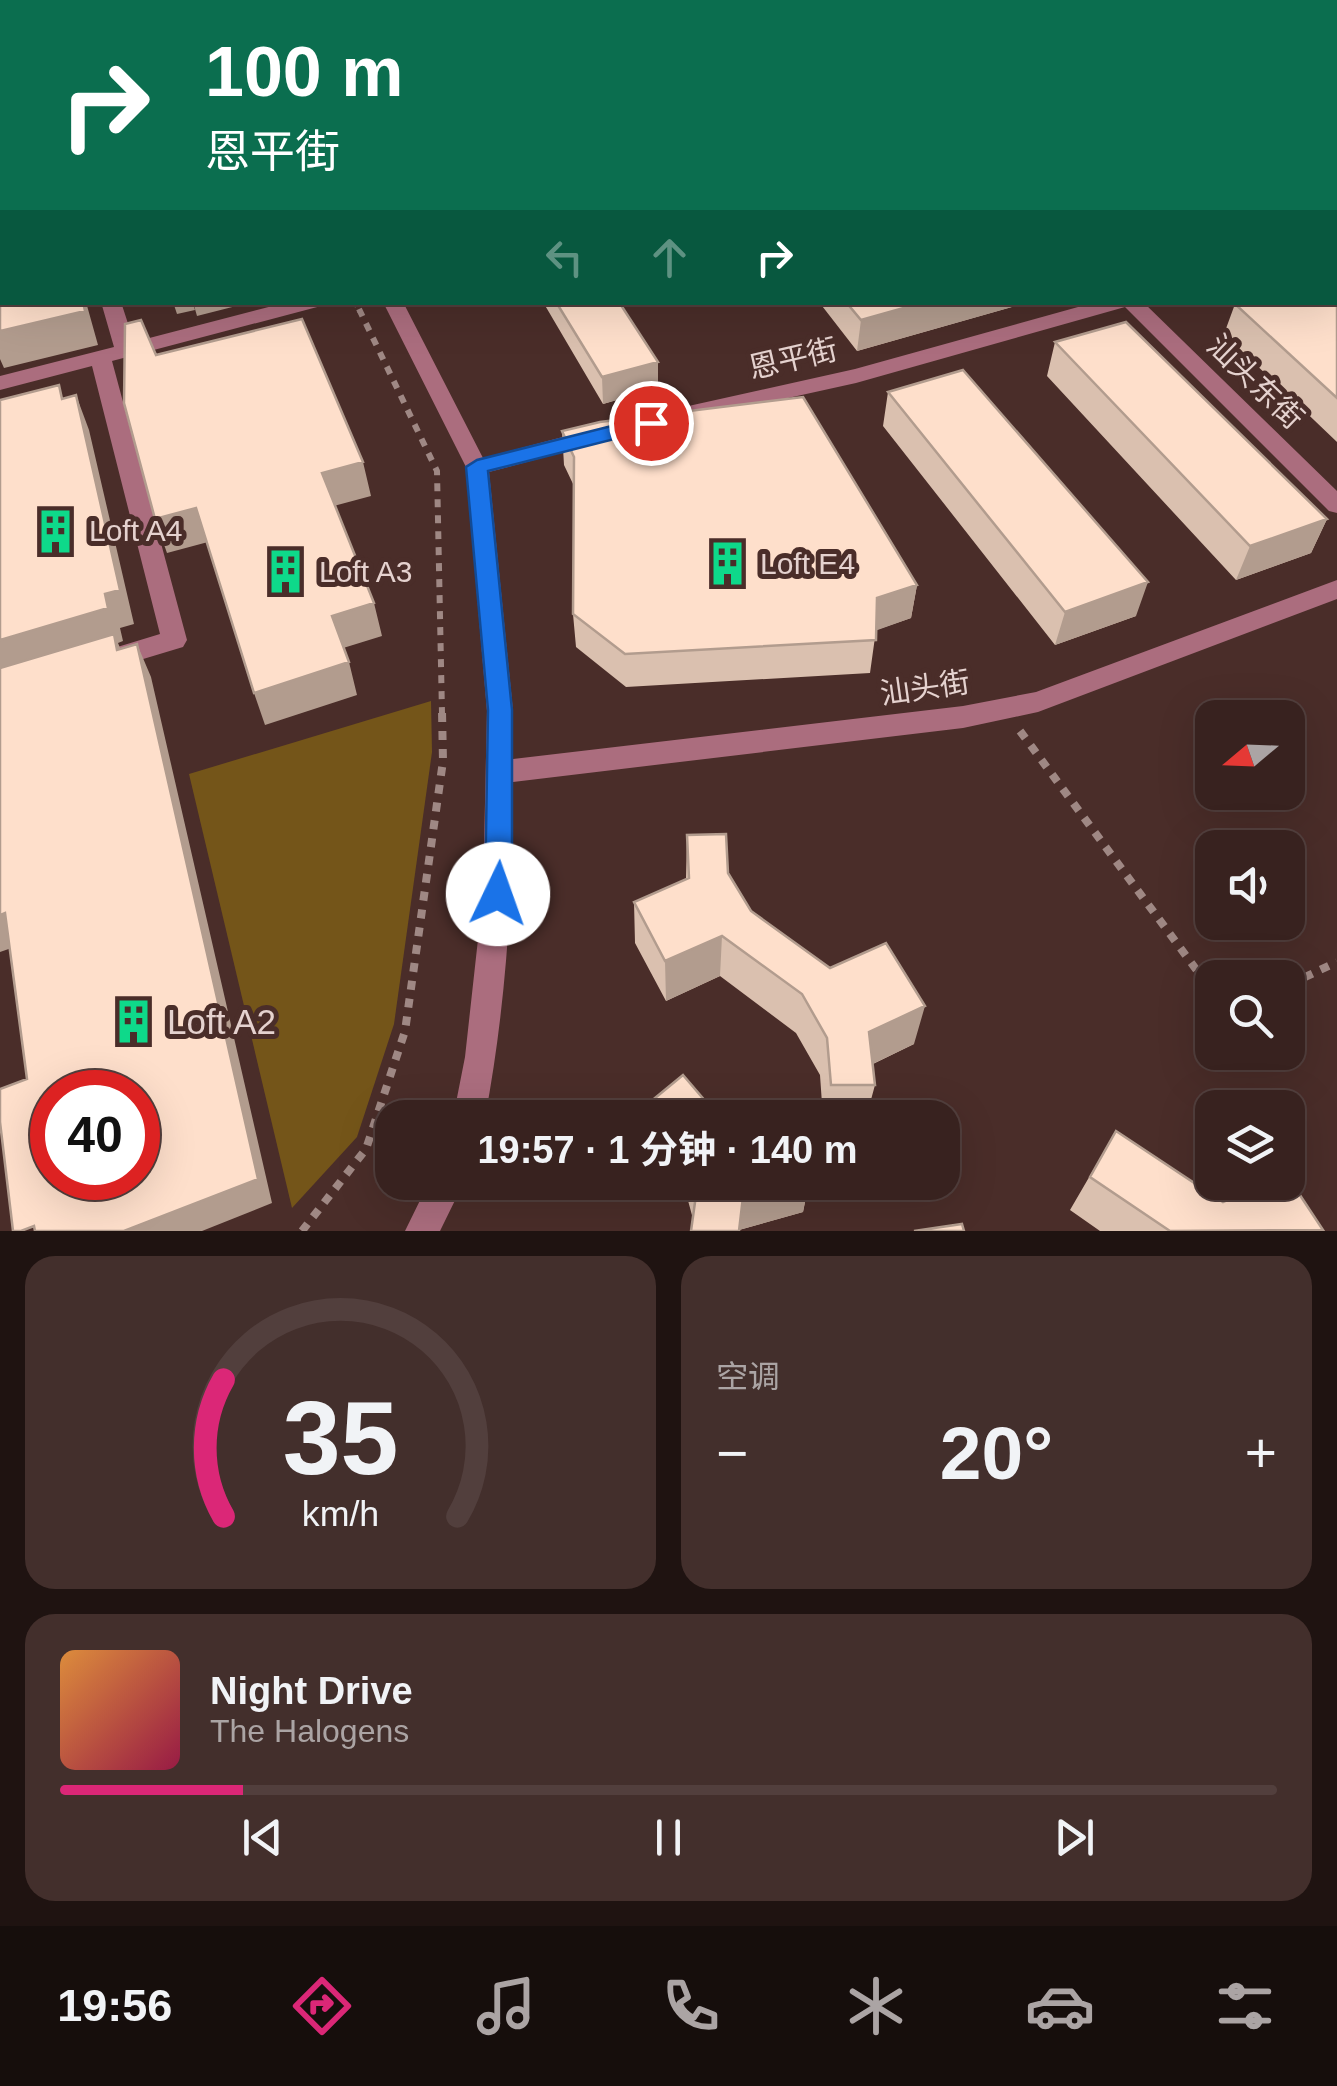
<!DOCTYPE html>
<html lang="zh">
<head>
<meta charset="utf-8">
<style>
	:root { --surface:#38221f; --page:#432f2c; --text:#f1f3f6; --muted:#aba4a4; --line:#523f3d; --accent:#db2777 }
	body { margin:0; font-family:Helvetica,"Noto Sans SC",sans-serif; background:var(--page); color:var(--text); height:100vh; display:flex; flex-direction:column; font-size:38px; white-space:nowrap }
	* { box-sizing:border-box; margin:0 }
	p { font-size:32px; color:var(--muted) }
	.icon { flex:none; width:55px; height:55px; fill:none; stroke:currentColor; stroke-width:2; stroke-linecap:round; stroke-linejoin:round }
	.map { position:relative; height:1231px; overflow:hidden }
	.side { display:flex; flex-direction:column; gap:25px; padding:25px; background:#1f1311; flex:1 }
	.side>* { flex:none }
	.banner { position:absolute; left:0px; top:0px; width:1338px; height:305px; box-shadow:0 10px 40px #0002,0 0 0 2px var(--line); background:#0b6e4f; color:#fff; overflow:hidden }
	.needle { width:65px; rotate:251deg }
	.controls { position:absolute; left:1195px; top:700px; display:grid; gap:20px }
	.controls a { display:grid; place-items:center; width:110px; height:110px; border-radius:20px; background:var(--surface); box-shadow:0 10px 40px #0002,0 0 0 2px var(--line); font-size:50px }
	.speed { position:absolute; left:30px; top:1070px; display:flex; gap:20px; font-size:50px; font-weight:700; text-align:center }
	.speed>* { display:grid; place-content:center; width:130px; height:130px; border-radius:50%; background:var(--surface); box-shadow:0 10px 40px #0002,0 0 0 2px var(--line); line-height:1 }
	.speed .limit { border:15px solid #d22; background:#fff; color:#111 }
	.pin { position:absolute; display:grid; place-items:center; width:85px; height:85px; color:#fff; margin:-42px; border:5px solid #fff; border-radius:50%; box-shadow:0 2px 10px #0007 }
	.me { position:absolute; width:110px; margin:-55px; rotate:3deg; stroke-linejoin:round; filter:drop-shadow(0 0 8px #0008) }
	.turn { display:flex; align-items:center; gap:35px; height:210px; padding:0 40px; font-size:45px }
	.turn .icon { width:130px; height:130px; stroke-width:2.5 }
	.turn b { display:block; font-size:70px; line-height:85px }
	.lanes { display:flex; align-items:center; height:95px; padding:0 40px; background:#0003; justify-content:center; gap:50px; direction:ltr }
	.lanes .off { opacity:.35 }
	.big { font-size:75px; font-weight:700; line-height:1.1 }
	.side .tile { flex:1; display:flex; flex-direction:column; justify-content:center; gap:15px; min-width:0; padding:0 35px; border-radius:30px; background:var(--page) }
	.side .dial { align-items:center; gap:0 }
	.dial svg { height:260px; overflow:visible; fill:none; stroke:var(--line); stroke-width:7; stroke-linecap:round; text-anchor:middle }
	.dial text { fill:var(--text); stroke:none }
	.song { display:flex; align-items:center; gap:30px }
	.cover { width:120px; height:120px; border-radius:15px; background:linear-gradient(135deg,hsl(30 70% 55%),hsl(340 70% 35%)) }
	.played { height:10px; border-radius:5px; background:linear-gradient(90deg,var(--accent) 15%,var(--line) 15%) }
	.keys { display:flex; justify-content:space-around; direction:ltr }
	.heat { display:flex; justify-content:space-between; align-items:center; font-size:55px; direction:ltr }
	.side .tiles { flex:1; display:grid; gap:25px; grid-template-columns:1fr 1fr }
	.tile:last-child { grid-column:span 2 }
	.trip { position:absolute; left:375px; top:1100px; width:585px; height:100px; border-radius:30px; background:var(--surface); box-shadow:0 10px 40px #0002,0 0 0 2px var(--line); font-weight:700; line-height:100px; text-align:center }
	.tabs { display:flex; height:160px; justify-content:space-around; align-items:center; background:#160e0c; color:var(--muted) }
	.tabs .icon { width:70px; height:70px }
	.tabs .selected { color:var(--accent) }
	.tabs b { font-size:45px; color:var(--text) }
	.map>svg:first-child { display:block }
	.green { fill:#745519 }
	.lines { fill:none; stroke-linecap:round; stroke-linejoin:round }
	.path-far2 { stroke:#9f8884; stroke-width:5; stroke-dasharray:5 5; stroke-linecap:butt }
	.path-far1 { stroke:#9f8884; stroke-width:6; stroke-dasharray:8 8; stroke-linecap:butt }
	.path { stroke:#9f8884; stroke-width:8; stroke-dasharray:9 9; stroke-linecap:butt }
	.minor { fill:#ab6d7e; fill-rule:evenodd }
	.wall { fill:#dac0af }
	.shaded-wall { fill:#b29c8e }
	.building { fill:#fedfcb; stroke:#b29c8e; stroke-width:2.5; fill-rule:evenodd }
	.route { fill:#1a73e8; stroke:#114b97; stroke-width:2.5 }
	.labels { text-anchor:middle; stroke-width:10; stroke-linejoin:round; paint-order:stroke }
	.street-label { font-size:30px; fill:#e5d2cf; stroke:#4a2d29 }
	.poi-label { font-size:30px; fill:#e5d2cf; stroke:#4a2d29; text-anchor:start }
	.near-poi-label { font-size:35px; fill:#e5d2cf; stroke:#4a2d29; text-anchor:start }
</style>
</head>
<body>
<div class="map">
<svg width="1337" height="1231" viewBox="0 0 1337 1231">
	<rect width="100%" height="100%" fill="#4a2d29"/>
	<path class="green" d="M 431,701 L 432,752 L 394,1024 L 357,1137 L 292,1208 L 189,774 Z"/>
	<g class="lines">
		<path class="path-far2" d="M 355,302 L 360,312"/>
		<path class="path-far1" d="M 359,309 L 437,471 L 442,713"/>
		<path class="path" d="M 1020,731 L 1212,991
			M 1288,985 L 1337,962
			M 302,1231 L 366,1149 L 405,1031 L 443,761 L 442,711"/>
		<path class="minor" d="M 13,0 L 29,0 L 30,2 L 14,2 Z
			M 231,0 L 248,0 L 249,2 L 233,2 Z
			M 1335,188 L 1337,189 L 1337,202 L 1335,201 Z
			M 1335,237 L 1337,237 L 1337,249 L 1335,249 Z
			M 101,302 L 121,302 L 134,342 L 288,302 L 324,302 L 321,306 L 112,361 L 187,640 L 183,647 L 110,669 L 101,666 L 97,659 L 101,652 L 160,634 L 92,366 L 0,390 L 0,376 L 114,347 Z
			M 383,302 L 403,302 L 483,458 L 593,429 L 604,437 L 601,442 L 489,472 L 513,711 L 513,759 L 963,706 L 1036,692 L 1337,580 L 1337,599 L 1038,712 L 963,728 L 513,782 C 513,895 506,1006 485,1118 L 453,1118 L 465,1057 L 483,894 L 487,711 L 466,467 Z
			M 1096,302 L 1143,302 L 1337,491 L 1337,513 L 1329,511 L 1125,307 L 856,383 L 675,423 L 664,416 L 675,409 L 855,369 Z
			M 429,1182 L 464,1182 L 440,1231 L 405,1231 Z"/>
	</g>
	<path class="wall" d="M 1336,14 L 1337,14 L 1337,54 L 1335,53 Z
		M 1335,81 L 1337,83 L 1337,182 L 1335,180 Z
		M 1335,244 L 1337,244 L 1337,442 L 1224,334 L 1235,304 L 1335,302 Z
		M 543,302 L 619,302 L 658,388 L 603,404 Z
		M 819,302 L 1029,302 L 857,351 Z
		M 1055,342 L 1327,519 L 1311,553 L 1236,580 L 1047,376 Z
		M 888,392 L 1136,616 L 1055,645 L 883,426 Z
		M 562,431 L 917,585 L 911,618 L 876,630 L 870,673 L 626,687 L 576,647 L 573,614 L 574,486 L 564,465 Z
		M 687,835 L 728,873 L 751,911 L 914,1044 L 873,1064 L 875,1085 L 866,1118 L 823,1118 L 820,1075 L 796,1033 L 720,976 L 666,1001 L 635,943 L 634,902 L 686,879 Z
		M 649,1103 L 719,1117 L 790,1118 L 650,1118 Z
		M 1116,1131 L 1223,1202 L 1322,1231 L 1100,1231 L 1070,1210 Z
		M 683,1182 L 809,1182 L 803,1212 L 739,1230 L 693,1219 Z"/>
	<path class="shaded-wall" d="M 2,126 L 2,162 L 0,162 L 0,127 Z
		M 83,302 L 86,302 L 98,345 L 4,368 L 0,359 L 0,331 Z
		M 173,302 L 192,302 L 195,310 L 177,314 Z
		M 193,302 L 252,302 L 197,316 Z
		M 925,302 L 1029,302 L 857,351 L 861,320 Z
		M 658,362 L 658,388 L 603,404 L 602,377 Z
		M 76,395 L 89,430 L 134,624 L 120,628 L 123,641 L 118,643 L 128,667 L 0,675 L 0,640 L 105,594 Z
		M 363,462 L 371,496 L 330,507 L 322,473 Z
		M 196,508 L 208,542 L 167,553 L 155,519 Z
		M 1327,519 L 1311,553 L 1236,580 L 1250,546 Z
		M 1148,582 L 1136,616 L 1055,645 L 1065,612 Z
		M 917,585 L 911,618 L 872,632 L 877,598 Z
		M 374,603 L 382,636 L 340,649 L 332,616 Z
		M 137,644 L 151,677 L 272,1203 L 202,1231 L 124,1231 Z
		M 349,662 L 357,695 L 265,725 L 254,693 Z
		M 5,913 L 26,943 L 0,952 L 0,915 Z
		M 722,936 L 720,976 L 666,1001 L 665,961 Z
		M 925,1006 L 914,1044 L 860,1070 L 869,1032 Z
		M 795,1182 L 809,1182 L 803,1212 L 739,1230 L 743,1197 Z"/>
	<path class="building" d="M 71,0 L 166,0 L 167,2 L 72,2 Z
		M 324,0 L 417,0 L 419,2 L 326,2 Z
		M 513,0 L 844,0 L 845,1 L 852,0 L 1210,0 L 1212,2 L 1154,2 L 1152,1 L 1145,2 L 515,2 Z
		M 2,24 L 2,126 L 0,127 L 0,25 Z
		M 1335,81 L 1337,83 L 1337,143 L 1335,142 Z
		M 2,193 L 2,302 L 83,302 L 85,311 L 0,331 L 0,194 Z
		M 1337,275 L 1337,398 L 1235,304 L 1335,302 L 1335,276 Z
		M 556,302 L 619,302 L 658,362 L 602,377 Z
		M 846,302 L 925,302 L 861,320 Z
		M 302,319 L 363,462 L 322,473 L 374,603 L 332,616 L 349,662 L 254,693 L 196,508 L 155,519 L 124,403 L 125,324 L 141,320 L 156,355 Z
		M 1126,322 L 1327,519 L 1250,546 L 1055,342 Z
		M 963,370 L 1148,582 L 1065,612 L 888,392 Z
		M 59,385 L 62,399 L 76,395 L 120,590 L 105,594 L 108,608 L 0,640 L 0,400 Z
		M 803,397 L 917,585 L 877,598 L 876,640 L 625,654 L 573,614 L 574,457 L 562,431 L 600,422 Z
		M 114,634 L 117,650 L 137,644 L 258,1179 L 124,1231 L 35,1231 L 34,1226 L 21,1231 L 13,1231 L 0,1122 L 0,1089 L 27,1079 L 5,913 L 0,915 L 0,668 ZM 52,1092 L 138,1092 L 138,1178 L 52,1178 Z
		M 726,834 L 728,873 L 751,911 L 830,968 L 886,943 L 925,1006 L 869,1032 L 875,1085 L 831,1085 L 827,1038 L 802,994 L 722,936 L 665,961 L 634,902 L 689,878 L 687,835 Z
		M 683,1075 L 719,1117 L 785,1101 L 790,1118 L 662,1118 L 649,1103 Z
		M 1116,1131 L 1223,1202 L 1267,1182 L 1288,1182 L 1288,1177 L 1323,1230 L 1170,1231 L 1090,1177 Z
		M 693,1182 L 795,1182 L 743,1197 L 739,1231 L 691,1231 L 696,1195 Z
		M 962,1224 L 964,1231 L 914,1231 Z"/>
	<path class="route" d="M 651,416 L 661,423 L 658,428 L 488,471 L 512,710 L 512,894 L 508,902 L 498,906 L 489,902 L 485,894 L 488,710 L 466,467 L 477,460 Z"/>
	<defs>
		<symbol id="building-bare" viewBox="-9 -9 18 18"><path d="M-4-6H4V6H1V3H-1V6H-4ZM-2.5-4.3h1.7v1.8h-1.7ZM.8-4.3h1.7v1.8H.8ZM-2.5-1h1.7V.8h-1.7ZM.8-1h1.7V.8H.8Z" fill="#0ed98a" stroke="#4a2d29" stroke-width="2.5" paint-order="stroke"/></symbol>
	</defs>
	<g fill-rule="evenodd">
		<use href="#building-bare" x="24" y="500" width="63" height="63"/>
		<use href="#building-bare" x="696" y="532" width="63" height="63"/>
		<use href="#building-bare" x="254" y="540" width="63" height="63"/>
		<use href="#building-bare" x="102" y="990" width="63" height="63"/>
	</g>
	<g class="labels">
		<g class="street-label">
			<text transform="translate(793 359) rotate(-13)" y="10">恩平街</text>
			<text transform="translate(1255 382) rotate(44)" y="10">汕头东街</text>
			<text transform="translate(925 688) rotate(-8)" y="10">汕头街</text>
		</g>
		<g class="poi-label">
			<text x="89" y="541">Loft A4</text>
			<text x="760" y="574">Loft E4</text>
			<text x="319" y="582">Loft A3</text>
		</g>
		<g class="near-poi-label">
			<text x="167" y="1034">Loft A2</text>
		</g>
	</g>
</svg>
<div class="controls">
<a><svg class="needle" viewBox="-14 -14 28 28"><path d="M0-13l5 13h-10z" fill="#e53935"/><path d="M0 13l5-13h-10z" fill="#aba4a4"/></svg></a>
<a><svg class="icon" aria-label="sound" viewBox="0 0 24 24"><path d="M4 9h4l5-4v14l-5-4H4zM17 9q2 3 0 6"/></svg></a>
<a><svg class="icon" aria-label="search" viewBox="0 0 24 24"><circle cx="10" cy="10" r="6"/><path d="M15 15l6 6"/></svg></a>
<a><svg class="icon" aria-label="layers" viewBox="0 0 24 24"><path d="M12 4l9 5-9 5-9-5zM3 14l9 5 9-5"/></svg></a>
</div>
<div class="speed"><div class="limit">40</div></div>
<div class="pin" style="left:651px;top:423px;background:#d93025"><svg class="icon" aria-label="arrive" viewBox="0 0 24 24"><path d="M6 21V4h12l-3 4 3 4H6"/></svg></div>
<svg class="me" style="left:498px;top:894px" viewBox="-20 -20 40 40"><circle r="19" fill="#fff"/><path d="M0-13L10 11 0 6-10 11z" fill="#1a73e8"/></svg>
<div class="trip">19:57 · 1 分钟 · 140 m</div>
<div class="banner">
<div class="turn"><svg class="icon" aria-label="right" viewBox="0 0 24 24"><path d="M7 20v-9h11M14 6l5 5-5 5"/></svg><div><b>100 m</b>恩平街</div></div>
<div class="lanes"><svg class="icon off" aria-label="left" viewBox="0 0 24 24"><path d="M17 20v-9H6M10 6l-5 5 5 5"/></svg><svg class="icon off" aria-label="ahead" viewBox="0 0 24 24"><path d="M12 20V5M6 11l6-6 6 6"/></svg><svg class="icon" aria-label="right" viewBox="0 0 24 24"><path d="M7 20v-9h11M14 6l5 5-5 5"/></svg></div>
</div>
</div>
<section class="side">
<div class="tiles">
<div class="tile dial"><svg viewBox="0 0 100 80">
<path d="M14 69A42 42 0 1 1 86 69"/>
<path d="M14 69A42 42 0 0 1 14 27" stroke="#db2777"/>
<text x="50" y="56" font-size="32" font-weight="700">35</text>
<text x="50" y="72" font-size="11">km/h</text>
</svg></div>
<div class="tile"><p>空调</p>
<div class="heat"><a>−</a><b class="big">20°</b><a>+</a></div>
</div>
<div class="tile">
<div class="song"><i class="cover"></i><div><b>Night Drive</b><p>The Halogens</p></div></div>
<div class="played"></div>
<div class="keys"><svg class="icon" aria-label="previous" viewBox="0 0 24 24"><path d="M18 5L8 12l10 7zM5 5v14"/></svg><svg class="icon" aria-label="pause" viewBox="0 0 24 24"><path d="M8 5v14M16 5v14"/></svg><svg class="icon" aria-label="next" viewBox="0 0 24 24"><path d="M6 5l10 7-10 7zM19 5v14"/></svg></div>
</div>
</div>
</section>
<nav class="tabs">
<b>19:56</b>
<svg class="icon selected" aria-label="directions" viewBox="0 0 24 24"><path d="M12 3l9 9-9 9-9-9zM9 14v-3h6M13 9l2 2-2 2"/></svg>
<svg class="icon" aria-label="music" viewBox="0 0 24 24"><path d="M9 18V5l10-2v13"/><circle cx="6" cy="18" r="3"/><circle cx="16" cy="16" r="3"/></svg>
<svg class="icon" aria-label="phone" viewBox="0 0 24 24"><path d="M5 4h4l2 5-3 2q2 4 5 5l2-3 5 2v4C11 20 4 13 5 4z"/></svg>
<svg class="icon" aria-label="climate" viewBox="0 0 24 24"><path d="M12 3v18M4 7l16 10M4 17L20 7"/></svg>
<svg class="icon" aria-label="car" viewBox="0 0 24 24"><path d="M5 17H2v-5l4-1 3-4h7l3 4 3 1v5h-3M9 17h6M6 11h13"/><circle cx="7" cy="17" r="2"/><circle cx="17" cy="17" r="2"/></svg>
<svg class="icon" aria-label="filters" viewBox="0 0 24 24"><path d="M4 7h16M4 17h16"/><circle cx="9" cy="7" r="2"/><circle cx="15" cy="17" r="2"/></svg>
</nav>
</body>
</html>
